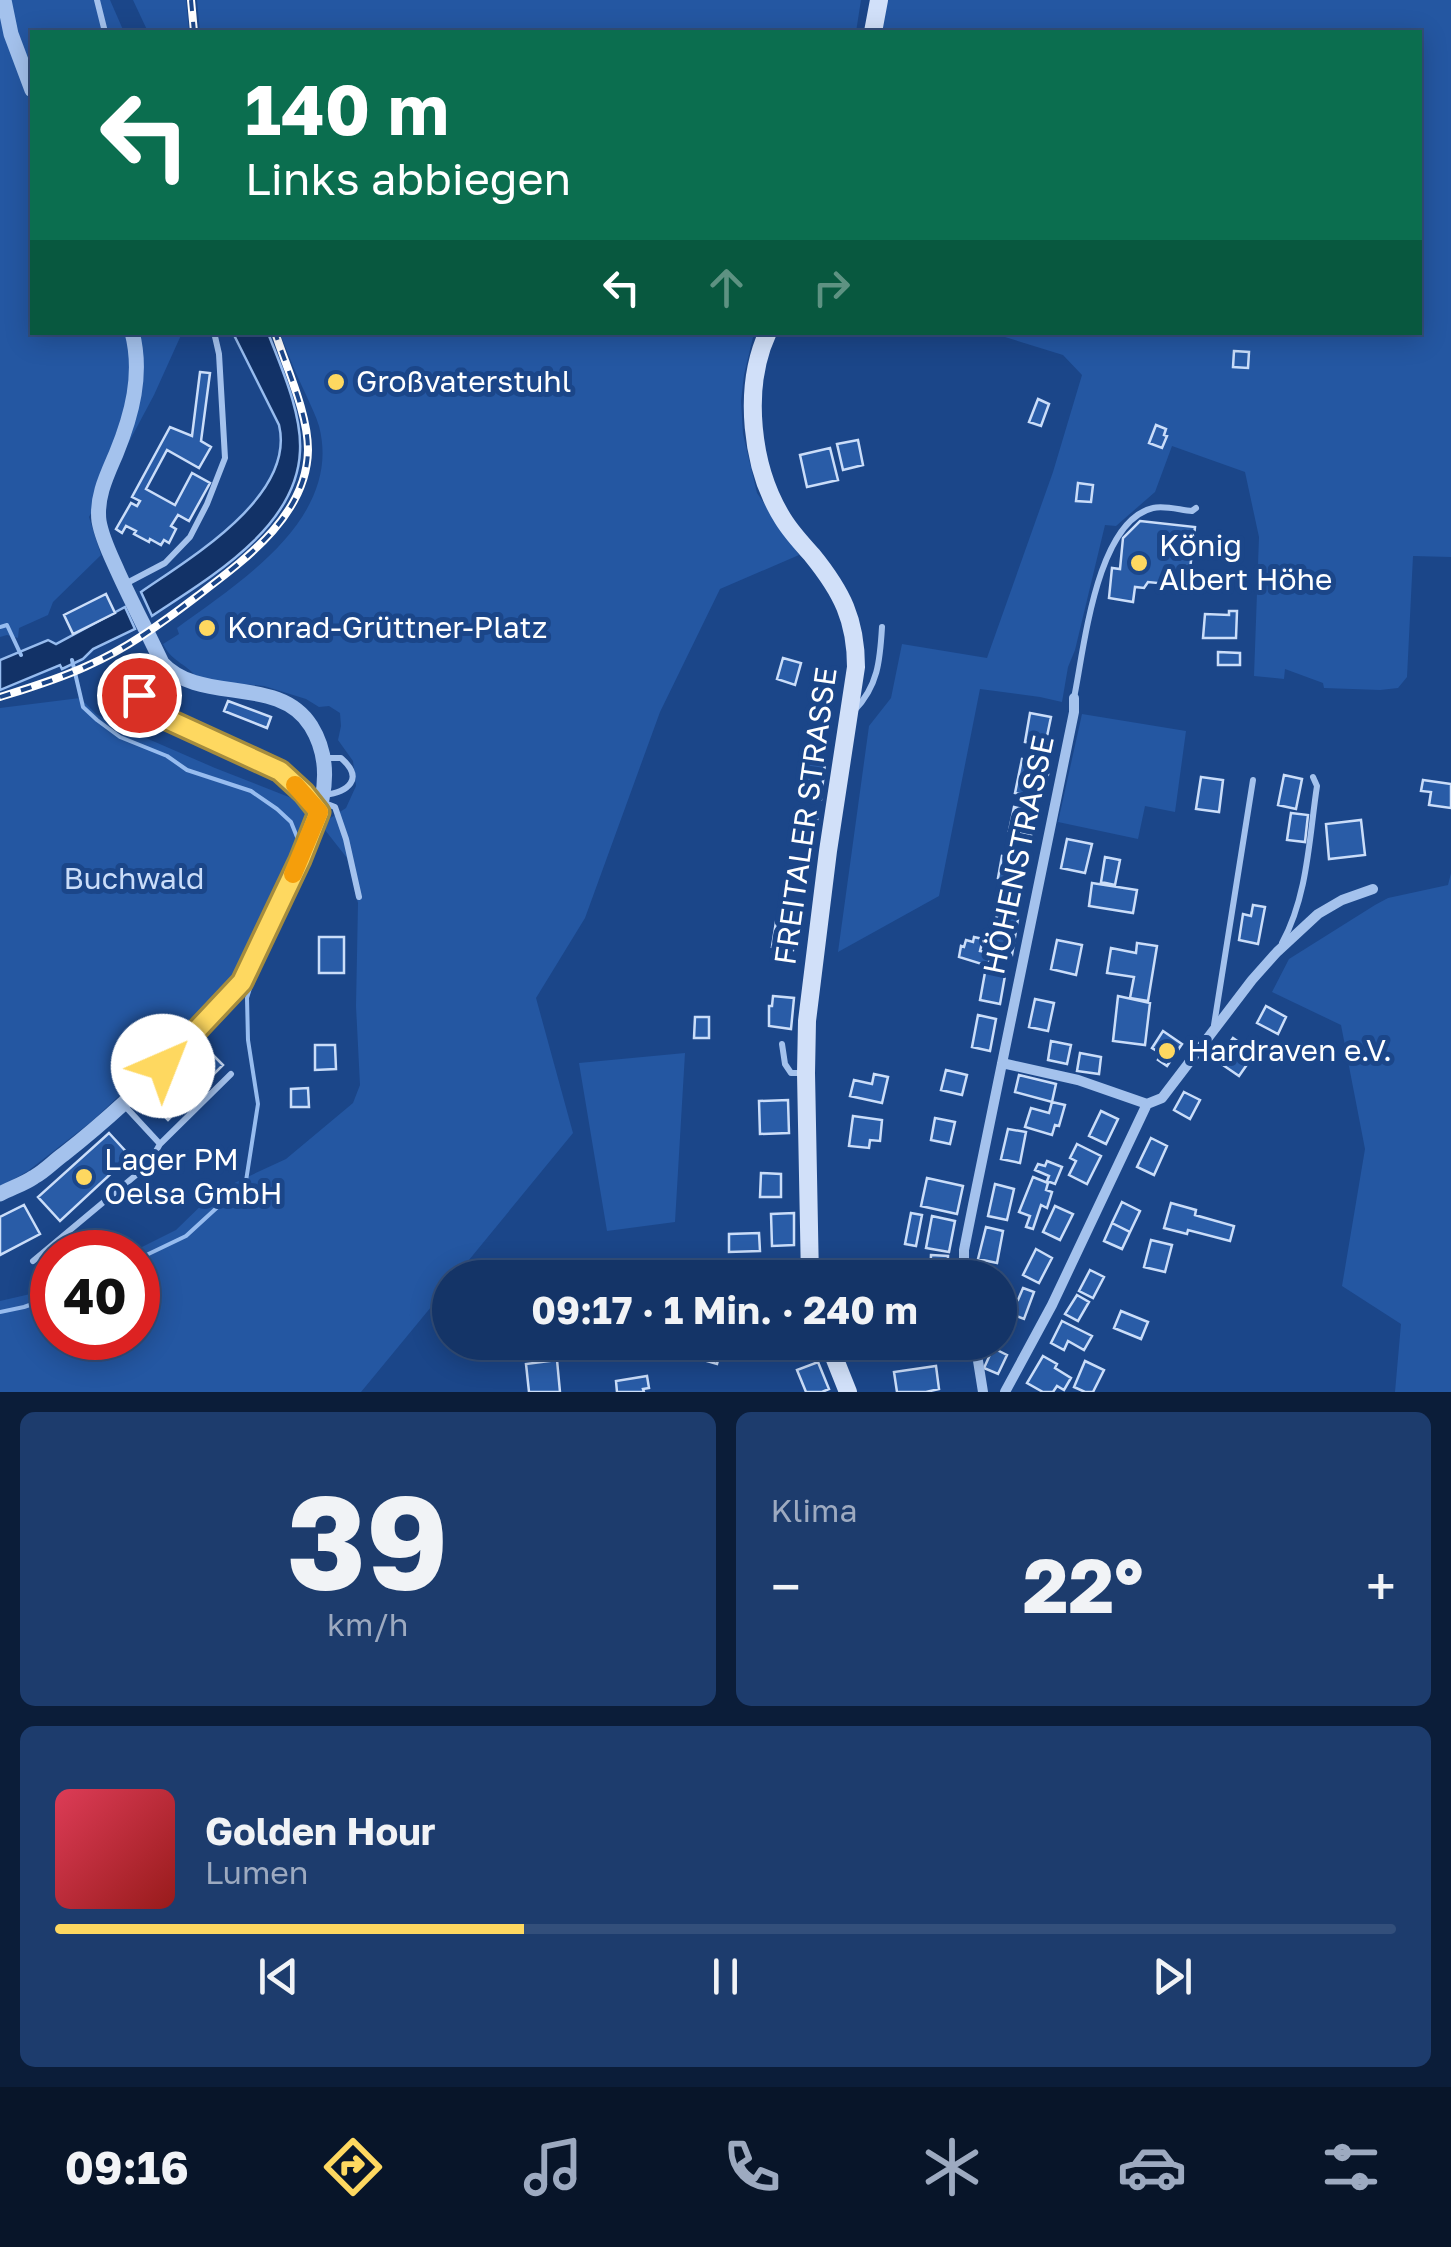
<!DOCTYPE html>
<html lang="de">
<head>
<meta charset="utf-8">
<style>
	:root { --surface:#143467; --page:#1d3c6d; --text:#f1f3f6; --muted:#9daac0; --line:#334f7b; --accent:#fed860 }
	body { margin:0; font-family:"Golos Text",sans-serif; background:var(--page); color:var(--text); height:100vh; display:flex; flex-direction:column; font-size:38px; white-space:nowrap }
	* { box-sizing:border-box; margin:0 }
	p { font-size:32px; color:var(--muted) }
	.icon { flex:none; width:55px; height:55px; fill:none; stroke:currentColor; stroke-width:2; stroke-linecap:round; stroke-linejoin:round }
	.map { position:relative; height:1392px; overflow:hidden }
	.side { display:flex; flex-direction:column; gap:20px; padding:20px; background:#0b1d39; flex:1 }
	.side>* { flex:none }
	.guide { position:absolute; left:30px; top:30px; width:1392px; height:305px; border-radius:0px; box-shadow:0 5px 25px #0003,0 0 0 2px var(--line); background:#0b6e4f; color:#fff; overflow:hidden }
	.speed { position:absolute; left:30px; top:1230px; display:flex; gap:20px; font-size:50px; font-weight:700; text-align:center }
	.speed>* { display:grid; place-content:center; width:130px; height:130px; border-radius:50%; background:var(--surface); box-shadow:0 5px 25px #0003,0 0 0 2px var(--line); line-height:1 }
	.speed .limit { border:15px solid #d22; background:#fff; color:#111 }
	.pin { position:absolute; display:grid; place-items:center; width:85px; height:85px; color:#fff; margin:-42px; border:5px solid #fff; border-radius:50%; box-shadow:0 2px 10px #0007 }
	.me { position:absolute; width:110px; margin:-55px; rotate:44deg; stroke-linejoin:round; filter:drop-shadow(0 0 8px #0008) }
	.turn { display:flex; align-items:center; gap:35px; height:210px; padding:0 50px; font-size:45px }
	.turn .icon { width:130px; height:130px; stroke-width:2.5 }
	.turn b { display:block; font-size:70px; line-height:85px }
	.lanes { display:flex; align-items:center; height:95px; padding:0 50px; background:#0003; justify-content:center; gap:50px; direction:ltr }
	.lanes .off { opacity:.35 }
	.big { font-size:75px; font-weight:700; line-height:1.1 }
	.side .card { flex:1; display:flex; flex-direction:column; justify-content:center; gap:15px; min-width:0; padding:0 35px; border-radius:15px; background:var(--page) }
	.side .dial { align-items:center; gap:0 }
	.dial b { font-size:130px; line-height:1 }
	.song { display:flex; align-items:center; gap:30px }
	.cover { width:120px; height:120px; border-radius:15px; background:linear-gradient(135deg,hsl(350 70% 55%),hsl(0 70% 35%)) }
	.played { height:10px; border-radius:5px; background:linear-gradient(90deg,var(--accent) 35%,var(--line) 35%) }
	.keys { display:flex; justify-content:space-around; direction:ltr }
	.heat { display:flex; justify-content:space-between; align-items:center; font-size:55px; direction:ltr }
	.side .tiles { flex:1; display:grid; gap:20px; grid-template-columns:1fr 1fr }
	.card:last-child { grid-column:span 2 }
	.trip { position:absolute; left:432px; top:1260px; width:585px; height:100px; border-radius:50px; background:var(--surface); box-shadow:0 5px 25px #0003,0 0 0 2px var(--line); font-weight:700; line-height:100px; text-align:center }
	.tabs { display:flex; height:160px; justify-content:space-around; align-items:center; background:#081529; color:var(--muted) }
	.tabs .icon { width:70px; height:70px }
	.tabs .current { color:var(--accent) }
	.tabs b { font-size:45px; color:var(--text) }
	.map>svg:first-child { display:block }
	.green { fill:#2457a2 }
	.water { fill:#123267; stroke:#97bcef; stroke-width:2.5 }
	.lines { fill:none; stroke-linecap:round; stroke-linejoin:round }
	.stream { stroke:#97bcef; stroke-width:4 }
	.building { fill:#295ca7; stroke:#caddf9; stroke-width:2.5 }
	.service { stroke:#a4c2ed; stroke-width:6 }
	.minor { stroke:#a4c2ed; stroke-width:10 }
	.tertiary { stroke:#a4c2ed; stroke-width:15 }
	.secondary { stroke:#d1e0f9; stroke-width:18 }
	.rail-casing { stroke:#fff; stroke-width:8 }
	.rail { stroke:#1b4689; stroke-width:4; stroke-dasharray:11; stroke-linecap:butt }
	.route-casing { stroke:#a58c3e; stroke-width:25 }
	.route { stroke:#fed860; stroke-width:18 }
	.slow { stroke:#f59e0b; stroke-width:18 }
	.poi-dot { fill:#fed860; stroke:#1b4689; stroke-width:4 }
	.labels { text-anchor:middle; stroke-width:10; stroke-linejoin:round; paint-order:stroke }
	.poi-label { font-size:30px; fill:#fff; stroke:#1b4689; text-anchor:start }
	.street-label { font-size:30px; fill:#fff; stroke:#1b4689 }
	.park-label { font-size:30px; fill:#caddf9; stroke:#1b4689 }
</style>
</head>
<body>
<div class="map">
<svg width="1451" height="1392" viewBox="0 0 1451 1392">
	<rect width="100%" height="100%" fill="#1b4689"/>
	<path class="green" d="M 0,0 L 110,0 L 124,32 L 32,32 L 32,332 L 182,333 L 154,395 L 89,517 L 101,555 L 53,602 L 48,615 L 19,628 L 18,638 L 7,635 L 0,637 Z
		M 133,0 L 186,0 L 189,32 L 148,32 Z
		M 197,0 L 861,0 L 856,32 L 200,32 Z
		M 885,0 L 1451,0 L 1451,557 L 1413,556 L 1407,677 L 1398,688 L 1380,690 L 1324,688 L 1323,683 L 1285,669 L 1284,679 L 1254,676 L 1259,537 L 1245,472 L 1172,446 L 1155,492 L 1116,526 L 1105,525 L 1075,650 L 1068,667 L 1062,702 L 1040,697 L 980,689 L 939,896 L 838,952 L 869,726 L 891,698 L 902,644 L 987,658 L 1053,472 L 1082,375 L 1063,355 L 992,333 L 1420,332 L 1420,32 L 879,32 Z
		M 280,333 L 754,333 L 744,375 L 741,401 L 743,434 L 757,493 L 799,555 L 720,589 L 660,712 L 585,918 L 536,998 L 573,1133 L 455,1277 L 450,1278 L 450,1284 L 361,1392 L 0,1392 L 0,1301 L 52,1289 L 52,1338 L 138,1338 L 138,1252 L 132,1252 L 176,1230 L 215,1192 L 286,1159 L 353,1103 L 360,1085 L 356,1006 L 358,903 L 347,858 L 325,830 L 329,819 L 346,808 L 356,786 L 353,761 L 338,740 L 341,726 L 340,713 L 329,706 L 319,707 L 306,699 L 264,686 L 198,680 C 189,664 172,663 163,644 L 179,634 L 177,628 C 240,582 343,518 319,426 C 316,416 311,406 307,397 C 297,376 288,355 280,333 Z
		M 80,698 L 96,714 L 116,725 L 215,768 L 299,801 L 312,823 L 242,963 L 227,984 L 160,1058 L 91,1122 L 28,1171 L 0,1187 L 0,708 Z
		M 1082,714 L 1186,731 L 1175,812 L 1145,806 L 1138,839 L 1058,822 Z
		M 1451,873 L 1451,1392 L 1395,1392 L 1401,1324 L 1342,1286 L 1365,1149 L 1341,1025 L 1272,992 L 1289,959 L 1375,905 L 1388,898 L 1448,885 Z
		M 685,1053 L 675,1222 L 607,1231 L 579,1063 Z"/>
	<path class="water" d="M 233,333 L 268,333 C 281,367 302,413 300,451 C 297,528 209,578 152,616 L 141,592 C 190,558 296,496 279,425 Z
		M 125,607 L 135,629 L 93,649 L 83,659 L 62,669 L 60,665 L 0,690 L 0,660 L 48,640 L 56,644 Z"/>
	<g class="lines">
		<path class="stream" d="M 0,627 L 7,625 L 21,655
			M 72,660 L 83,707 L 97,720 L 120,737 L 167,756 L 187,770 L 251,791 L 277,809 L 291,822 L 299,842
			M 138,1259 L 186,1236 L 246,1181 L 258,1104 L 248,1040 L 247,998 L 256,969
			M 0,1312 L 24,1307 L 52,1297"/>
	</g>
	<path class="building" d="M 1234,351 L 1249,352 L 1248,368 L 1233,367 Z
		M 200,372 L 210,373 L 201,441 L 211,447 L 199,468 L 167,450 L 146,489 L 175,505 L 192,473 L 210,483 L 189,521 L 178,515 L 171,526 L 176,529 L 169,543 L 164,540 L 161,545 L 150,539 L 149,542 L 134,534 L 136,531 L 126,526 L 122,533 L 116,529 L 131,503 L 137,506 L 140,501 L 132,497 L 170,427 L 192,436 Z
		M 1038,399 L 1049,404 L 1041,426 L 1029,422 Z
		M 1156,425 L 1166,429 L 1164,435 L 1167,436 L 1162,448 L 1149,443 Z
		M 858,440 L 863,465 L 843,470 L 837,444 Z
		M 830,448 L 838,480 L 807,487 L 800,455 Z
		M 1078,483 L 1093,485 L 1091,502 L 1076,501 Z
		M 1140,521 L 1195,527 L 1188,586 L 1148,582 L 1144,588 L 1135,587 L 1133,602 L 1109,598 L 1112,568 L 1120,569 L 1123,538 Z
		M 106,594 L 115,613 L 73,634 L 64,615 Z
		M 1229,611 L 1237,611 L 1236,638 L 1203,638 L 1205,614 L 1229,615 Z
		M 1218,652 L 1240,653 L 1240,665 L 1218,665 Z
		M 783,658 L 801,663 L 795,685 L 777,679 Z
		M 228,701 L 271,717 L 267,728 L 224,711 Z
		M 1030,713 L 1051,717 L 1045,746 L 1025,742 Z
		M 804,756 L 818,758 L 817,762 L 825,763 L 821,799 L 799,796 Z
		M 1022,759 L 1050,765 L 1043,798 L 1015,793 Z
		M 1284,775 L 1302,779 L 1296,809 L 1278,805 Z
		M 1201,777 L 1223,780 L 1219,812 L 1196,809 Z
		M 1423,780 L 1451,784 L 1451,808 L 1429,805 L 1431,792 L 1421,791 Z
		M 1014,807 L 1036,812 L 1031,836 L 1009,831 Z
		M 796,811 L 818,814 L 814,841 L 793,838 Z
		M 1291,813 L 1308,815 L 1305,842 L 1287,840 Z
		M 1361,820 L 1365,855 L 1329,859 L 1326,824 Z
		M 1067,839 L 1092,844 L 1085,873 L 1061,868 Z
		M 1002,856 L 1021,860 L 1016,882 L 998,878 Z
		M 1105,857 L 1120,860 L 1115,885 L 1101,882 Z
		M 1092,883 L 1137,890 L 1133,913 L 1089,906 Z
		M 1253,905 L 1265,907 L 1258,944 L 1239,940 L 1243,914 L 1251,916 Z
		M 997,915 L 1018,919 L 1012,955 L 990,951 Z
		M 776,922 L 797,925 L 793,950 L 772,947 Z
		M 319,937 L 344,937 L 344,973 L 319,973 Z
		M 974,937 L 983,939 L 980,951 L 991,953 L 988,966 L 959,957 L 961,946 L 964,947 L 966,940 L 973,942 Z
		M 1057,940 L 1082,945 L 1076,975 L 1051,969 Z
		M 1137,943 L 1157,946 L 1148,1001 L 1130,998 L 1134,977 L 1107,973 L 1111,948 L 1136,953 Z
		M 986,967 L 1006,970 L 1000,1004 L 980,1000 Z
		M 773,996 L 794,998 L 791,1029 L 769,1026 L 769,1006 L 772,1006 Z
		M 1118,996 L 1150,1003 L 1145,1045 L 1113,1041 Z
		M 1035,999 L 1054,1003 L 1048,1031 L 1029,1027 Z
		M 1266,1006 L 1286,1017 L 1278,1034 L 1257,1023 Z
		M 978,1015 L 996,1019 L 990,1051 L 972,1047 Z
		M 695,1017 L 709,1017 L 709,1038 L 694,1038 Z
		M 1163,1031 L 1182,1044 L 1167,1066 L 1158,1060 L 1162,1054 L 1152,1048 Z
		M 1233,1038 L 1255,1053 L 1239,1076 L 1217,1061 Z
		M 1051,1041 L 1071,1045 L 1067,1064 L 1048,1060 Z
		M 315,1045 L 335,1045 L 336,1069 L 315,1070 Z
		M 206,1048 L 223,1065 L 168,1120 L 151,1103 Z
		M 1080,1053 L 1101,1057 L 1099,1074 L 1077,1071 Z
		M 946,1070 L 967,1075 L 962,1095 L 941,1090 Z
		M 874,1074 L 888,1077 L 882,1103 L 850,1096 L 854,1080 L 872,1084 Z
		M 1019,1075 L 1056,1084 L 1052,1102 L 1015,1092 Z
		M 308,1088 L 309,1107 L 291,1107 L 291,1089 Z
		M 1184,1092 L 1200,1100 L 1190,1119 L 1174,1110 Z
		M 788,1100 L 789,1133 L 760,1134 L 759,1101 Z
		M 1052,1102 L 1065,1105 L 1059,1126 L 1055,1125 L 1052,1135 L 1025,1127 L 1031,1108 L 1049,1113 Z
		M 1101,1111 L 1118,1119 L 1106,1144 L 1089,1136 Z
		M 853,1116 L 882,1120 L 880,1141 L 870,1140 L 869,1148 L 849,1146 Z
		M 935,1118 L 955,1122 L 950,1144 L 931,1140 Z
		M 1008,1129 L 1026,1132 L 1020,1163 L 1001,1159 Z
		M 109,1133 L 130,1156 L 60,1221 L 38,1197 Z
		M 1151,1138 L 1167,1146 L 1154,1175 L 1137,1167 Z
		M 1077,1144 L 1101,1156 L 1087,1184 L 1069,1175 L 1076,1161 L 1070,1158 Z
		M 1047,1161 L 1062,1167 L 1055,1184 L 1047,1181 L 1049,1176 L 1035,1170 L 1038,1164 L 1045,1166 Z
		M 761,1173 L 781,1174 L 781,1197 L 760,1197 Z
		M 1033,1177 L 1048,1183 L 1046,1190 L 1052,1192 L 1047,1208 L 1041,1205 L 1033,1229 L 1026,1227 L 1030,1216 L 1019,1212 Z
		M 927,1178 L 963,1186 L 957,1214 L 921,1206 Z
		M 995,1184 L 1014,1189 L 1007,1220 L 988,1216 Z
		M 1122,1202 L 1140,1211 L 1130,1232 L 1112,1223 Z
		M 1171,1203 L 1196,1210 L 1195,1215 L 1234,1226 L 1230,1241 L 1188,1230 L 1187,1234 L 1164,1228 Z
		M 24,1205 L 40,1234 L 0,1255 L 0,1217 Z
		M 1055,1206 L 1073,1214 L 1060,1240 L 1043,1232 Z
		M 794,1213 L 794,1245 L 772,1246 L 771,1214 Z
		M 911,1213 L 922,1215 L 916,1246 L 905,1244 Z
		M 932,1216 L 955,1221 L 949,1252 L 926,1248 Z
		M 1112,1223 L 1130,1232 L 1122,1249 L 1104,1241 Z
		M 986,1227 L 1003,1231 L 997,1263 L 978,1259 Z
		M 759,1233 L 760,1251 L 729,1252 L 729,1234 Z
		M 1151,1240 L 1172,1245 L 1165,1272 L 1144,1267 Z
		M 1036,1249 L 1052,1258 L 1039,1283 L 1023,1275 Z
		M 931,1255 L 948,1256 L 947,1278 L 930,1278 Z
		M 1090,1270 L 1104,1277 L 1093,1298 L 1079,1291 Z
		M 1023,1288 L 1034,1292 L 1024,1319 L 1003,1311 L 1008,1296 L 1018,1300 Z
		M 1077,1295 L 1089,1302 L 1078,1321 L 1065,1314 Z
		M 1121,1311 L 1148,1322 L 1141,1339 L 1114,1328 Z
		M 1062,1321 L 1092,1336 L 1084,1350 L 1068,1341 L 1064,1350 L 1051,1343 Z
		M 700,1342 L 723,1342 L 717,1364 L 696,1358 Z
		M 993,1348 L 1007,1355 L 998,1374 L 984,1368 Z
		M 1043,1356 L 1057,1364 L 1055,1368 L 1071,1378 L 1064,1390 L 1057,1386 L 1053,1392 L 1043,1392 L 1027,1383 Z
		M 557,1360 L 560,1392 L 529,1392 L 526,1364 Z
		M 1085,1361 L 1104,1370 L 1093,1392 L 1085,1392 L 1074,1387 Z
		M 818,1362 L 829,1389 L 822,1392 L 806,1392 L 797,1370 Z
		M 936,1366 L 939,1389 L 926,1392 L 897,1392 L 894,1372 Z
		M 647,1376 L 649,1388 L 643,1389 L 644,1392 L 617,1392 L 616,1381 Z"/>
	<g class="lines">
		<path class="service" d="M 97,0 L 105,32
			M 125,584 L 165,563 L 190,537 L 207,504 L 225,458 L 219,354 L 214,332
			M 139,695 L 147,707 L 160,716 L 280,771 L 315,807
			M 1074,698 C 1084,650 1096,521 1153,508 C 1164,505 1180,510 1192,511 L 1196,508
			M 854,711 C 878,686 880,661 882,627
			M 324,795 C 348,792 365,779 341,758 L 324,758
			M 322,802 L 335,807 L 346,839 L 359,897
			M 1282,943 C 1308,895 1309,838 1317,786 L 1313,777
			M 1214,1025 L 1253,780
			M 782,1044 L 785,1064 L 791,1073 L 804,1073
			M 123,1104 L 160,1144
			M 33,1261 L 148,1165 L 160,1144 L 231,1074"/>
		<path class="minor" d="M 1002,1063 L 1078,1080 L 1147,1104 L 1162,1098 L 1252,980 L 1277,952 L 1318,914 L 1342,900 L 1373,889
			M 964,1278 L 964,1250 L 973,1205 L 1074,712 L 1074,698
			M 975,1342 L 983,1392
			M 1005,1392 L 1052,1305 L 1147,1104"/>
		<path class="tertiary" d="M 4,0 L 11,34 L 32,90
			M 0,1194 C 11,1188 24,1184 34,1177 C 45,1171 54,1161 64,1154 C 110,1118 152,1078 193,1036 C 209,1018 231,1000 243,979 C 263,944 278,905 295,869 C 317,824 340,773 311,726 C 279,674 200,705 162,663 C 148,633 132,603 118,572 C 111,556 102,539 99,521 C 96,497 107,475 116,454 C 132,415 143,374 132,332"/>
		<path class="secondary" d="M 873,32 L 879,0
			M 768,332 C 742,388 751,468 783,519 C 791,532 802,544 812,555 C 842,592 856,620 856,667 L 828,851 L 807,1021 L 806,1073 L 810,1278
			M 828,1342 L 848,1392"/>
		<defs>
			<path id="rail" d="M 191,0 L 194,32
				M 0,697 C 29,688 59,679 87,666 C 126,649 162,623 196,597 C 243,561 307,516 308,450 C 308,413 286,367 275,332"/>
		</defs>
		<use href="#rail" class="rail-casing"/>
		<use href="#rail" class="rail"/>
	</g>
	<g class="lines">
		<defs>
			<path id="route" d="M 139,695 L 147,707 L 160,716 L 280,771 L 304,793 L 319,812 L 300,860 L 242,982 L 163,1066"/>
		</defs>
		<use href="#route" class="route-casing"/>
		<use href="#route" class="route"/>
		<path class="slow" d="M 293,874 L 319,812 L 295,785"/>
	</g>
	<g class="poi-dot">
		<circle cx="336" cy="382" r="10"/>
		<circle cx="1139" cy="563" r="10"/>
		<circle cx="207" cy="628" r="10"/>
		<circle cx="1167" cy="1051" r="10"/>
		<circle cx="84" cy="1177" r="10"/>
	</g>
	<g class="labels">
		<g class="poi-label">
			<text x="356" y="392">Großvaterstuhl</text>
			<text x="1159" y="556">König<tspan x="1159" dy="34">Albert Höhe</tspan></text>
			<text x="227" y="638">Konrad-Grüttner-Platz</text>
			<text x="1187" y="1061">Hardraven e.V.</text>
			<text x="104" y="1170">Lager PM<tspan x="104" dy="34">Oelsa GmbH</tspan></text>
		</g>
		<g class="street-label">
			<text transform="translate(806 816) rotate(-82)" y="10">FREITALER STRASSE</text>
			<text transform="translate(1019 855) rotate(-78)" y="10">HÖHENSTRASSE</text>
		</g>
		<g class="park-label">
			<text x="134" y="889">Buchwald</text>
		</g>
	</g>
</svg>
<div class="speed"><div class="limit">40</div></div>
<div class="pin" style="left:139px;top:695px;background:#d93025"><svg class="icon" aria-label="arrive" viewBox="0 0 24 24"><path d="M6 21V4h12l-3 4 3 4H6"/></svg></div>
<svg class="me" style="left:163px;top:1066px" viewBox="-20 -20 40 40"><circle r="19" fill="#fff"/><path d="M0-13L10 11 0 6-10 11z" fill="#fed860"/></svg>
<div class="trip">09:17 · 1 Min. · 240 m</div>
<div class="guide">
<div class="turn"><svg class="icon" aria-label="left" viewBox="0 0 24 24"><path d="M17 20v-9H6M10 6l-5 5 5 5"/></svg><div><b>140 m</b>Links abbiegen</div></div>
<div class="lanes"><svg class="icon" aria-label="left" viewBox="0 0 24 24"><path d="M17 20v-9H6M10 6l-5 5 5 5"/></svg><svg class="icon off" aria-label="ahead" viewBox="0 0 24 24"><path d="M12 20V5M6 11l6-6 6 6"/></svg><svg class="icon off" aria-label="right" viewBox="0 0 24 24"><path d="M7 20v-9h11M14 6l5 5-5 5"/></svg></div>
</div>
</div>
<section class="side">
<div class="tiles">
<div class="card dial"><b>39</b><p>km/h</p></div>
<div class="card"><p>Klima</p>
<div class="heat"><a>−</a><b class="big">22°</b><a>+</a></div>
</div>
<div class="card">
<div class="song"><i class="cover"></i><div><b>Golden Hour</b><p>Lumen</p></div></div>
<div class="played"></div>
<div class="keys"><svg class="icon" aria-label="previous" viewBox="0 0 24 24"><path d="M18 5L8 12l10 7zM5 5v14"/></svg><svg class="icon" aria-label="pause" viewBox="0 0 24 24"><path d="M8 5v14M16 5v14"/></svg><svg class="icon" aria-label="next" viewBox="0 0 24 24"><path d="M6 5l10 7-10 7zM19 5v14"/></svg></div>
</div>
</div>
</section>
<nav class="tabs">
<b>09:16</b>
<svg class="icon current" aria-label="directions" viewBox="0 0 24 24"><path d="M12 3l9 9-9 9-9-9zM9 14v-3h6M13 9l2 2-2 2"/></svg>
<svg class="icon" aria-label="music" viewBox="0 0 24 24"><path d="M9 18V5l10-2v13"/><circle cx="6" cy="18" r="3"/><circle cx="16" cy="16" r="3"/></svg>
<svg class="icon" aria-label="phone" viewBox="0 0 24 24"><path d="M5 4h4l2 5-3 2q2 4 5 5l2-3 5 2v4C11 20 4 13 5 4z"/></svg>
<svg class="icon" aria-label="climate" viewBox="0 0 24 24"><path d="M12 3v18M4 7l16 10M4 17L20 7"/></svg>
<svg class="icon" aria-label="car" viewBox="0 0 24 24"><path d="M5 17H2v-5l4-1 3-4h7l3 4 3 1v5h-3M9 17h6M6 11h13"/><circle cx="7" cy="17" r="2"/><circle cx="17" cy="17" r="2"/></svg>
<svg class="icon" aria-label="filters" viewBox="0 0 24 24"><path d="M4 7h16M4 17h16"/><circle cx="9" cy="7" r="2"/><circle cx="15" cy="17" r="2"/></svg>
</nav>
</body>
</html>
